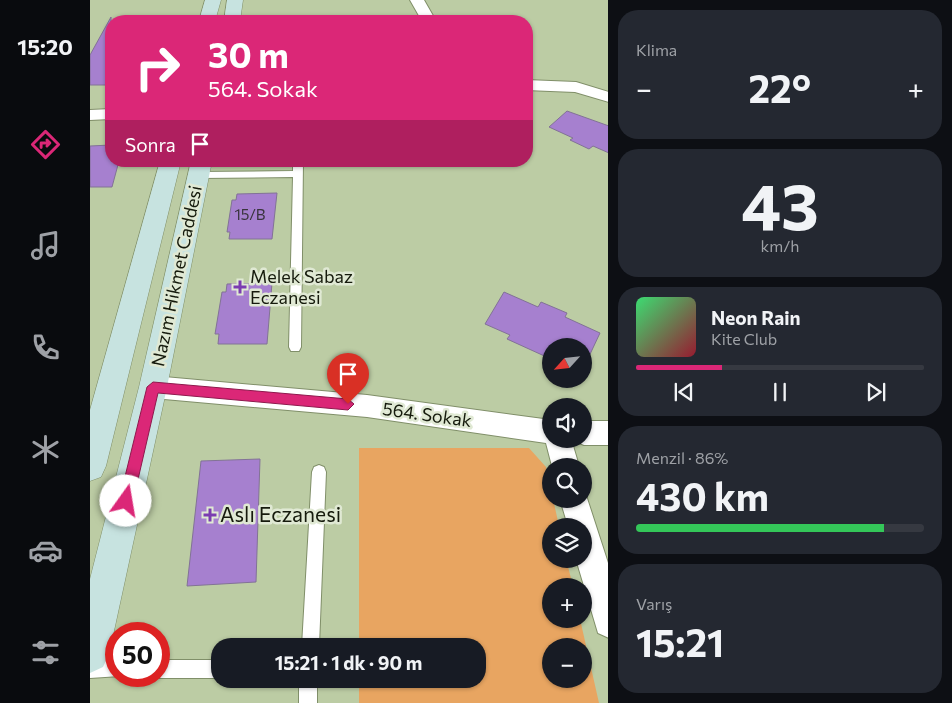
<!DOCTYPE html>
<html lang="tr">
<head>
<meta charset="utf-8">
<style>
	:root { --surface:#171b24; --page:#242831; --text:#f1f3f6; --muted:#9ea1a6; --line:#363941; --accent:#db2777 }
	body { margin:0; font-family:Commissioner,sans-serif; background:var(--page); color:var(--text); height:100vh; display:flex; flex-direction:column; font-size:19px; white-space:nowrap }
	* { box-sizing:border-box; margin:0 }
	p { font-size:16px; color:var(--muted) }
	.icon { flex:none; width:28px; height:28px; fill:none; stroke:currentColor; stroke-width:2; stroke-linecap:round; stroke-linejoin:round }
	.map { position:relative; flex:1; overflow:hidden }
	.details { display:flex; flex-direction:column; gap:10px; padding:10px; background:#0d0f14; width:344px }
	.details>* { flex:none }
	.banner { position:absolute; left:15px; top:15px; width:428px; height:152px; border-radius:20px; box-shadow:0 1px 4px #0004; background:#db2777; color:#fff; overflow:hidden }
	.needle { width:32px; rotate:243deg }
	.fabs { position:absolute; left:452px; top:338px; display:grid; gap:10px }
	.fabs a { display:grid; place-items:center; width:50px; height:50px; border-radius:50%; background:var(--surface); box-shadow:0 1px 4px #0004; font-size:25px }
	.speed { position:absolute; left:15px; top:622px; display:flex; gap:10px; font-size:25px; font-weight:700; text-align:center }
	.speed>* { display:grid; place-content:center; width:65px; height:65px; border-radius:50%; background:var(--surface); box-shadow:0 1px 4px #0004; line-height:1 }
	.speed .limit { border:8px solid #d22; background:#fff; color:#111 }
	.pin { position:absolute; display:grid; place-items:center; width:42px; height:42px; color:#fff; margin:-51px -21px; border-radius:50% 50% 50% 0; rotate:-45deg; box-shadow:0 0 5px #0007 }
	.pin .icon { rotate:45deg }
	.me { position:absolute; width:55px; margin:-28px; rotate:13deg; stroke-linejoin:round; filter:drop-shadow(0 0 4px #0008) }
	.turn { display:flex; align-items:center; gap:18px; height:105px; padding:0 20px; font-size:22px }
	.turn .icon { width:65px; height:65px; stroke-width:2.5 }
	.turn b { display:block; font-size:35px; line-height:42px }
	.then { display:flex; align-items:center; height:48px; padding:0 20px; background:#0003; gap:10px; font-size:19px }
	.big { font-size:38px; font-weight:700; line-height:1.1 }
	.details .card { flex:1; display:flex; flex-direction:column; justify-content:center; gap:8px; min-width:0; padding:0 18px; border-radius:20px; background:var(--page) }
	.details .dial { align-items:center; gap:0 }
	.dial b { font-size:65px; line-height:1 }
	.song { display:flex; align-items:center; gap:15px }
	.cover { width:60px; height:60px; border-radius:8px; background:linear-gradient(135deg,hsl(140 70% 55%),hsl(350 70% 35%)) }
	.played { height:5px; border-radius:2px; background:linear-gradient(90deg,var(--accent) 30%,var(--line) 30%) }
	.keys { display:flex; justify-content:space-around; direction:ltr }
	.heat { display:flex; justify-content:space-between; align-items:center; font-size:28px; direction:ltr }
	.charge { height:8px; border-radius:4px; background:linear-gradient(90deg,#34c759 86%,var(--line) 0) }
	.trip { position:absolute; left:121px; top:638px; width:275px; height:50px; border-radius:20px; background:var(--surface); box-shadow:0 1px 4px #0004; font-weight:700; line-height:50px; text-align:center }
	main { display:flex; flex:1; min-height:0 }
	.tabs { display:flex; flex-direction:column; width:90px; justify-content:space-around; align-items:center; background:#090b0e; color:var(--muted) }
	.tabs .icon { width:35px; height:35px }
	.tabs .current { color:var(--accent) }
	.tabs b { font-size:22px; color:var(--text) }
	.map>svg:first-child { display:block }
	.green { fill:#e8a561; fill-rule:evenodd }
	.building { fill:#a680cf; stroke:#827296 }
	.lines { fill:none; stroke-linecap:round; stroke-linejoin:round }
	.service-casing { stroke:#808f69; stroke-width:2 }
	.minor-casing { stroke:#808f69; stroke-width:2 }
	.secondary-casing { stroke:#808f69; stroke-width:1 }
	.service { fill:#fff; fill-rule:evenodd }
	.minor { fill:#fff; fill-rule:evenodd }
	.secondary { fill:#c7e3e0; fill-rule:evenodd }
	.route { fill:#db2777; stroke:#8e194d }
	.poi-dot { fill:#7b3cb1; stroke:#e0e9d4; stroke-width:2 }
	.labels { text-anchor:middle; stroke-width:5; stroke-linejoin:round; paint-order:stroke }
	.number-label { font-size:15px; fill:#39343d }
	.street-label { font-size:18px; fill:#151a0c; stroke:#e0e9d4 }
	.poi-label { font-size:18px; fill:#151a0c; stroke:#e0e9d4; text-anchor:start }
	.near-poi-label { font-size:21px; fill:#151a0c; stroke:#e0e9d4; text-anchor:start }
</style>
</head>
<body>
<main>
<nav class="tabs">
<b>15:20</b>
<svg class="icon current" aria-label="directions" viewBox="0 0 24 24"><path d="M12 3l9 9-9 9-9-9zM9 14v-3h6M13 9l2 2-2 2"/></svg>
<svg class="icon" aria-label="music" viewBox="0 0 24 24"><path d="M9 18V5l10-2v13"/><circle cx="6" cy="18" r="3"/><circle cx="16" cy="16" r="3"/></svg>
<svg class="icon" aria-label="phone" viewBox="0 0 24 24"><path d="M5 4h4l2 5-3 2q2 4 5 5l2-3 5 2v4C11 20 4 13 5 4z"/></svg>
<svg class="icon" aria-label="climate" viewBox="0 0 24 24"><path d="M12 3v18M4 7l16 10M4 17L20 7"/></svg>
<svg class="icon" aria-label="car" viewBox="0 0 24 24"><path d="M5 17H2v-5l4-1 3-4h7l3 4 3 1v5h-3M9 17h6M6 11h13"/><circle cx="7" cy="17" r="2"/><circle cx="17" cy="17" r="2"/></svg>
<svg class="icon" aria-label="filters" viewBox="0 0 24 24"><path d="M4 7h16M4 17h16"/><circle cx="9" cy="7" r="2"/><circle cx="15" cy="17" r="2"/></svg>
</nav>
<div class="map">
<svg width="519" height="703" viewBox="0 0 519 703">
	<rect width="100%" height="100%" fill="#bccca4"/>
	<path class="green" d="M 269,448 L 439,448 L 456,467 L 469,526 L 461,526 L 461,559 L 476,559 L 483,586 L 461,586 L 461,619 L 490,619 L 509,703 L 269,703 L 269,679 L 388,679 L 388,646 L 269,646 ZM 461,646 L 494,646 L 494,679 L 461,679 Z"/>
	<path class="building" d="M 21,17 L 21,85 L 0,85 L 0,55 Z
		M 477,111 L 519,126 L 519,153 L 503,146 L 499,149 L 480,140 L 483,138 L 459,127 Z
		M 21,145 L 21,161 L 29,161 L 22,187 L 0,187 L 0,146 Z
		M 187,193 L 182,239 L 139,239 L 140,232 L 137,232 L 142,200 L 146,200 L 147,194 Z
		M 182,283 L 177,344 L 128,344 L 129,334 L 125,334 L 132,292 L 136,292 L 137,284 Z
		M 414,292 L 448,307 L 451,302 L 477,313 L 475,317 L 510,333 L 494,367 L 494,346 L 461,346 L 461,359 L 417,339 L 420,335 L 395,324 Z
		M 170,459 L 166,582 L 97,586 L 111,461 Z"/>
	<g class="lines">
		<defs>
			<path id="service" d="M 203,161 L 213,161 L 211,347 L 209,351 L 201,351 L 199,347 L 203,177 L 109,178 L 104,175 L 109,172 L 203,171 Z
				M 229,465 L 234,467 L 236,472 L 229,646 L 212,646 L 222,472 L 224,467 Z
				M 0,660 L 26,660 L 26,676 L 30,676 L 0,678 Z
				M 69,660 L 130,660 L 130,678 L 69,678 L 65,676 L 69,676 Z
				M 209,679 L 227,679 L 227,703 L 209,703 Z"/>
			<path id="minor" d="M 320,0 L 334,0 L 346,21 L 332,21 Z
				M 436,80 L 486,82 L 519,92 L 519,102 L 485,92 L 436,90 Z
				M 21,109 L 21,119 L 0,120 L 0,110 Z
				M 63,376 L 277,395 L 461,420 L 461,439 L 481,439 L 489,466 L 462,466 L 456,443 L 277,417 L 63,398 L 54,395 L 51,387 L 54,379 Z
				M 494,421 L 519,421 L 519,445 L 494,445 L 485,441 L 484,439 L 494,439 Z
				M 494,489 L 519,566 L 519,638 L 508,633 L 486,559 L 494,559 L 494,526 L 478,526 L 470,499 L 494,499 Z"/>
			<path id="secondary" d="M 115,0 L 131,0 L 125,21 L 109,21 Z
				M 137,0 L 153,0 L 150,21 L 134,21 Z
				M 70,161 L 91,161 L 16,466 L 11,477 L 0,481 L 0,410 Z
				M 101,161 L 122,161 L 77,387 L 19,654 L 13,667 L 0,673 L 0,579 L 49,387 Z"/>
		</defs>
		<use href="#service" class="service-casing"/>
		<use href="#minor" class="minor-casing"/>
		<use href="#secondary" class="secondary-casing"/>
		<use href="#service" class="service"/>
		<use href="#minor" class="minor"/>
		<use href="#secondary" class="secondary"/>
	</g>
	<path class="route" d="M 63,382 L 258,399 L 264,404 L 258,410 L 68,393 L 43,501 L 41,506 L 36,508 L 31,506 L 29,501 L 57,387 Z"/>
	<g class="poi-dot">
		<path d="M147.5 279.5h5v5h5v5h-5v5h-5v-5h-5v-5h5z"/>
		<path d="M117.5 507.5h5v5h5v5h-5v5h-5v-5h-5v-5h5z"/>
	</g>
	<g class="labels">
		<g class="number-label">
			<text x="160" y="220">15/B</text>
		</g>
		<g class="street-label">
			<text transform="translate(87 276) rotate(-78)" y="6">Nazım Hikmet Caddesi</text>
			<text transform="translate(337 415) rotate(8)" y="6">564. Sokak</text>
		</g>
		<g class="poi-label">
			<text x="160" y="283">Melek Sabaz<tspan x="160" dy="21">Eczanesi</tspan></text>
		</g>
		<g class="near-poi-label">
			<text x="130" y="522">Aslı Eczanesi</text>
		</g>
	</g>
</svg>
<div class="fabs">
<a><svg class="needle" viewBox="-14 -14 28 28"><path d="M0-13l5 13h-10z" fill="#e53935"/><path d="M0 13l5-13h-10z" fill="#9ea1a6"/></svg></a>
<a><svg class="icon" aria-label="sound" viewBox="0 0 24 24"><path d="M4 9h4l5-4v14l-5-4H4zM17 9q2 3 0 6"/></svg></a>
<a><svg class="icon" aria-label="search" viewBox="0 0 24 24"><circle cx="10" cy="10" r="6"/><path d="M15 15l6 6"/></svg></a>
<a><svg class="icon" aria-label="layers" viewBox="0 0 24 24"><path d="M12 4l9 5-9 5-9-5zM3 14l9 5 9-5"/></svg></a>
<a>+</a>
<a>−</a>
</div>
<div class="speed"><div class="limit">50</div></div>
<div class="pin" style="left:258px;top:404px;background:#d93025"><svg class="icon" aria-label="arrive" viewBox="0 0 24 24"><path d="M6 21V4h12l-3 4 3 4H6"/></svg></div>
<svg class="me" style="left:36px;top:501px" viewBox="-20 -20 40 40"><circle r="19" fill="#fff"/><path d="M0-13L10 11 0 6-10 11z" fill="#db2777"/></svg>
<div class="trip">15:21 · 1 dk · 90 m</div>
<div class="banner">
<div class="turn"><svg class="icon" aria-label="right" viewBox="0 0 24 24"><path d="M7 20v-9h11M14 6l5 5-5 5"/></svg><div><b>30 m</b>564. Sokak</div></div>
<div class="then">Sonra<svg class="icon" aria-label="arrive" viewBox="0 0 24 24"><path d="M6 21V4h12l-3 4 3 4H6"/></svg></div>
</div>
</div>
<section class="details">
<div class="card"><p>Klima</p>
<div class="heat"><a>−</a><b class="big">22°</b><a>+</a></div>
</div>
<div class="card dial"><b>43</b><p>km/h</p></div>
<div class="card">
<div class="song"><i class="cover"></i><div><b>Neon Rain</b><p>Kite Club</p></div></div>
<div class="played"></div>
<div class="keys"><svg class="icon" aria-label="previous" viewBox="0 0 24 24"><path d="M18 5L8 12l10 7zM5 5v14"/></svg><svg class="icon" aria-label="pause" viewBox="0 0 24 24"><path d="M8 5v14M16 5v14"/></svg><svg class="icon" aria-label="next" viewBox="0 0 24 24"><path d="M6 5l10 7-10 7zM19 5v14"/></svg></div>
</div>
<div class="card"><p>Menzil · 86%</p><b class="big">430 km</b><div class="charge"></div></div>
<div class="card"><p>Varış</p><b class="big">15:21</b></div>
</section>
</main>
</body>
</html>
